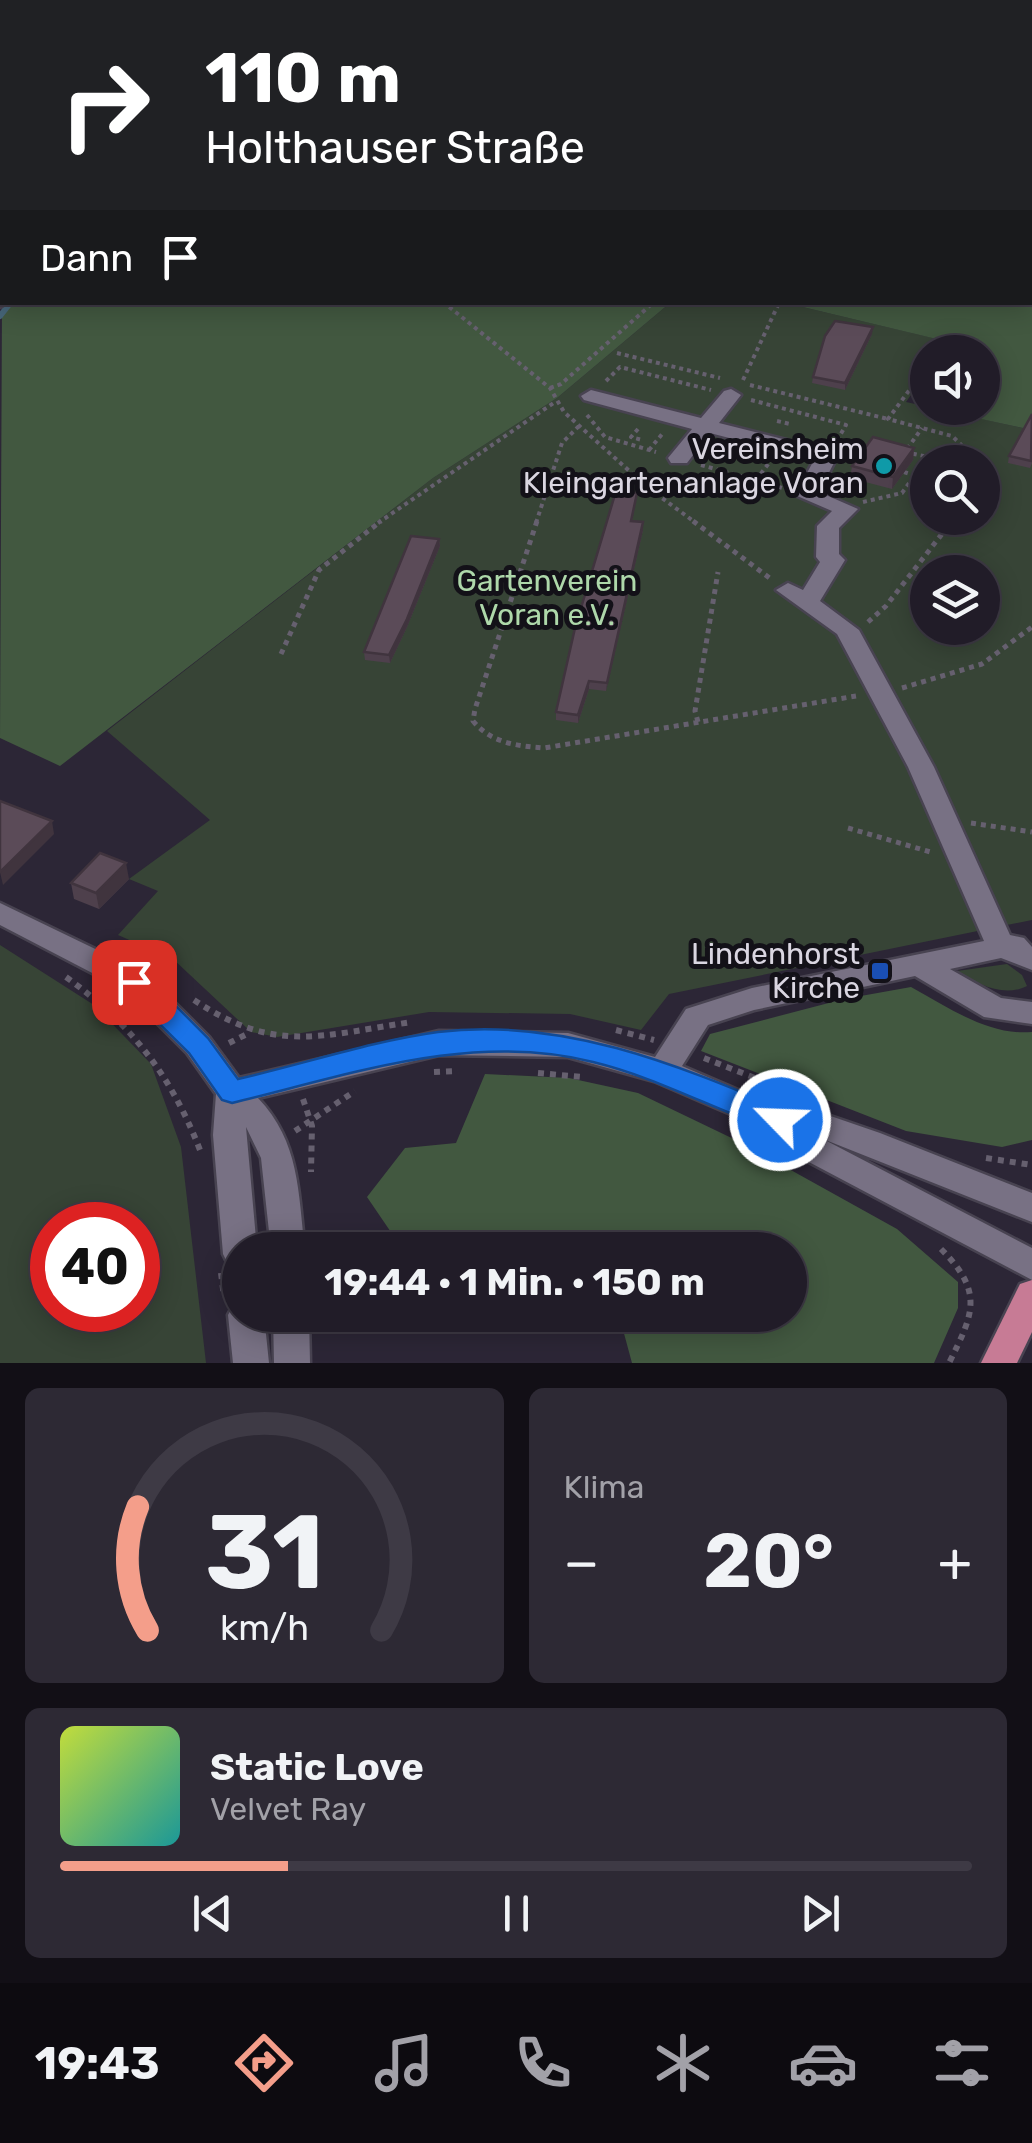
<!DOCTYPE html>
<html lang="de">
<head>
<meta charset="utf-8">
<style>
	:root { --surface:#211c28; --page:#2d2934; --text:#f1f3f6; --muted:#a2a1a8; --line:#3e3a45; --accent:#f49e8a }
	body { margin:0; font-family:Rubik,sans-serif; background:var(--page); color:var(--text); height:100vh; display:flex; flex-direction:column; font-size:38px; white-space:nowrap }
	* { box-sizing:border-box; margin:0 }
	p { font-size:32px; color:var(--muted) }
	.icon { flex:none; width:55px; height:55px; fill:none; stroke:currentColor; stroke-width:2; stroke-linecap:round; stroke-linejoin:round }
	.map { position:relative; height:1363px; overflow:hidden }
	.side { display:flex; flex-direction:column; gap:25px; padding:25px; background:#120f16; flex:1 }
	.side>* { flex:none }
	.hud { position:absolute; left:0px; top:0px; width:1032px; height:305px; box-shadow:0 5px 25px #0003,0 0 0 2px var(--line); background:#202124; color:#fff; overflow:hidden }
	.controls { position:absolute; left:910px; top:335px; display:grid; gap:20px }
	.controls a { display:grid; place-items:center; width:90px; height:90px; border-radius:50%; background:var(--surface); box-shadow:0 5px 25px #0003,0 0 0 2px var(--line); font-size:50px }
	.speed { position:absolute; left:30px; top:1202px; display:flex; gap:20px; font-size:50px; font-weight:700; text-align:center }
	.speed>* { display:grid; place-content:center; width:130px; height:130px; border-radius:50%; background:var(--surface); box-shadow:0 5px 25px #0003,0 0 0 2px var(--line); line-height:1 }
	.speed .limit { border:15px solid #d22; background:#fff; color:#111 }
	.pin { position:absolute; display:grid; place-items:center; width:85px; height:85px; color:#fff; margin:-42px; border-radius:20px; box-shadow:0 5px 15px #0006 }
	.me { position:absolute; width:110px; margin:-55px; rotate:294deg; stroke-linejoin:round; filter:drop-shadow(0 0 8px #0008) }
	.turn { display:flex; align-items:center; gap:35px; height:210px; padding:0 40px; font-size:45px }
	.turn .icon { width:130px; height:130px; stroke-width:2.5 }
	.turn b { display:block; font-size:70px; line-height:85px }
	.then { display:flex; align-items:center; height:95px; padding:0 40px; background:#0003; gap:20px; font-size:38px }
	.big { font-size:75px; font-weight:700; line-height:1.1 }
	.side .card { flex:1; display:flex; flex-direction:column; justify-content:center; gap:15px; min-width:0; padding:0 35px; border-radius:15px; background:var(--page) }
	.side .dial { align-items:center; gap:0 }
	.dial svg { height:260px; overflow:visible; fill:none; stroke:var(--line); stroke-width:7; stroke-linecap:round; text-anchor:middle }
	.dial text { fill:var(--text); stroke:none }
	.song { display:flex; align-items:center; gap:30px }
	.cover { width:120px; height:120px; border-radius:15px; background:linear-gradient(135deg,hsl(70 70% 55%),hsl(180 70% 35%)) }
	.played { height:10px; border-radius:5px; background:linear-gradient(90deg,var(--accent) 25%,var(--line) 25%) }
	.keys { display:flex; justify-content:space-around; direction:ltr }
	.heat { display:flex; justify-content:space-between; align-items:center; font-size:55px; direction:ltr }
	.side .tiles { flex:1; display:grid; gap:25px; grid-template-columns:1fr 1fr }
	.card:last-child { grid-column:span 2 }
	.trip { position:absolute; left:222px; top:1232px; width:585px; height:100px; border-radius:50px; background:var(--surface); box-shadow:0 5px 25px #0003,0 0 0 2px var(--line); font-weight:700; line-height:100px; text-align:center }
	.tabs { display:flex; height:160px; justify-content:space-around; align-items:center; background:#0d0b10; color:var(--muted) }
	.tabs .icon { width:70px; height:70px }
	.tabs .active { color:var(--accent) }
	.tabs b { font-size:45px; color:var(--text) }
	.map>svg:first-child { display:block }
	.green { fill:#374436; fill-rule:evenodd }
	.forest { fill:#425840 }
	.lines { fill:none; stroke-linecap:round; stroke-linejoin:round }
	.stream { stroke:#466578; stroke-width:6 }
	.minor-casing { stroke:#484351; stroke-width:5 }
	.major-casing { stroke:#484351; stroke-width:5 }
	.path-far2 { stroke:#66606f; stroke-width:4; stroke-dasharray:4 4; stroke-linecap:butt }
	.path-far1 { stroke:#66606f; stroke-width:5; stroke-dasharray:5 5; stroke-linecap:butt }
	.path { stroke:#66606f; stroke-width:6; stroke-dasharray:6 6; stroke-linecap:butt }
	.minor { fill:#787184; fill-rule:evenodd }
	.major { fill:#c77b95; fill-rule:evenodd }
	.wall { fill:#4e404c }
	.shaded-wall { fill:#40343e }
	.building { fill:#5b4b58; stroke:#40343e; stroke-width:2.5 }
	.route { fill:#1a73e8; stroke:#114b97; stroke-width:2.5 }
	.culture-dot { fill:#0f9aa8; stroke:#131118; stroke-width:4 }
	.transit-dot { fill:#1a4fb4; stroke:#131118; stroke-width:4 }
	.labels { text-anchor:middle; stroke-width:10; stroke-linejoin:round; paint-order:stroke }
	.poi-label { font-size:30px; fill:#dad6e1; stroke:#131118; text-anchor:end }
	.park-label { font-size:30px; fill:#aed8aa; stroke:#131118 }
</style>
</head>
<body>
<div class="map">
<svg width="1032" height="1363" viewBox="0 0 1032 1363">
	<rect width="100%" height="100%" fill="#2c2636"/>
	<path class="green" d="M 670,303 L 786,303 L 950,342 L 942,352 L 928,352 L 927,372 L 906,402 L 1032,430 L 1032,920 L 669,994 L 641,1030 L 570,1014 L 429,1012 L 277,1037 L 251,1032 L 173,959 L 118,935 L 158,891 L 129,879 L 210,820 L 107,731 L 433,478 L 557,398 ZM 928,462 L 982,462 L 982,518 L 928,518 ZM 928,572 L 982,572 L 982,628 L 928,628 Z
		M 0,945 L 94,1005 L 151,1064 L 181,1147 L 206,1363 L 0,1363 ZM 52,1225 L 138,1225 L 138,1310 L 52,1310 Z
		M 1007,964 L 1022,975 L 1027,986 C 1003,998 978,984 957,971 Z"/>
	<path class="forest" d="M 251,0 L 1032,0 L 1032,430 L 930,408 L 982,408 L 982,352 L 942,352 L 949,342 L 786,303 L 1030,302 L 1030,2 Z
		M 2,302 L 670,303 L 557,398 L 433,478 L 60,766 L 0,738 Z
		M 911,987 C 948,1007 988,1036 1032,1032 L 1032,1140 L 1002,1147 L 906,1131 L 701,1051 L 710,1034 L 844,999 Z
		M 485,1074 L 569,1078 L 638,1093 L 742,1143 L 897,1229 L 958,1282 L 958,1308 L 934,1363 L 632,1363 L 619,1315 L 790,1315 L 790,1250 L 492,1250 L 460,1238 L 399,1244 L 367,1197 L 405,1148 L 456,1143 Z"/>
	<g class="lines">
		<path class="stream" d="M 0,316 L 11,302"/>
		<defs>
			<path id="minor" d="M 2,292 L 2,302 L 8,302 L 0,307 Z
				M 731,389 L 741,395 L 719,423 L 834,452 L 837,457 L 819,492 L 858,509 L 839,528 L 839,554 L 845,560 L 820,601 L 859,630 L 934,767 L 1010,935 L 1024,938 L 1032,947 L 1032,970 L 1001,958 L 950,969 L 1001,998 L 1032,1002 L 1032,1024 L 984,1017 L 915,976 L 754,1010 L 708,1025 L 682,1066 L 782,1109 L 816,1111 L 880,1133 L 1032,1193 L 1032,1222 L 823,1139 L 1032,1248 L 1032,1280 L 790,1152 L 768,1130 L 654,1081 L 568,1057 L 439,1055 L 258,1098 C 300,1142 298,1192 305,1250 L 271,1250 L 261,1158 L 246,1127 L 257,1250 L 240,1250 L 240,1269 L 228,1264 L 223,1254 L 213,1135 L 216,1094 L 187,1053 L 123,989 L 0,925 L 0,903 L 145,973 L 209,1037 L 239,1078 L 439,1031 L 568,1033 L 655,1057 L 686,1009 L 752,988 L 984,941 L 908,767 L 837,634 L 776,590 L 788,583 L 803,590 L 820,562 L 816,557 L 817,526 L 832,511 L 795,495 L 814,460 L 710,433 L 687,463 L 671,463 L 668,458 L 692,429 L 584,400 L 581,396 L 591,390 L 701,418 L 724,391 Z
				M 240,1302 L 240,1315 L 264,1315 L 269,1363 L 233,1363 L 228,1315 L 234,1304 Z
				M 273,1315 L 309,1315 L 310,1363 L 274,1363 Z"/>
			<path id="major" d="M 1032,1280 L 1032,1332 L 1017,1363 L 981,1363 L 1020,1284 Z"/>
		</defs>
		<use href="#minor" class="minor-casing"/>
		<use href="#major" class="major-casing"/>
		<path class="path-far2" d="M 443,302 L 550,388 L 564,412 L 647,487 L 696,523
			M 934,352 L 938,344
			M 617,353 L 720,378
			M 928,365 L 888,419 L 952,436 L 979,462
			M 743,380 L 779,303
			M 606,381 L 620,367 L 711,390
			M 750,385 L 888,419
			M 550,388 L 561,384 L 654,302
			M 751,400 L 846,425 L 836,442
			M 587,415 L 605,437 L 656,452
			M 777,421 L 790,424
			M 638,429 L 631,437 L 642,440
			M 649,450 L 663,433
			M 701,465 L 786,489
			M 904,472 L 928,480
			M 756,480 L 769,463
			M 863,502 L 902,493 L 928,457 L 905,452 L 922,428
			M 378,523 L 555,402
			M 536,523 L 562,443 L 579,426
			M 950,523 L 954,518"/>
		<path class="path-far1" d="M 537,521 L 475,709 L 473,721 C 491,743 517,746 544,748 L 856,696
			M 693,521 L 771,579
			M 868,622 L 886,606 L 952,521
			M 281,654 L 319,570 L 381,521
			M 902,688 L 982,664 L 1032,627
			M 698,722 L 695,711 L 718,572
			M 971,823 L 1032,832
			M 848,828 L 934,853"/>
		<path class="path" d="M 66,977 C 131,1024 171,1075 200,1150
			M 194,1000 C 276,1055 322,1035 412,1022
			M 616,1030 L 654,1040
			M 229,1043 L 249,1033
			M 704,1058 L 801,1096
			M 434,1072 L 458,1071
			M 538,1073 L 582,1077
			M 303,1099 L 312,1126 L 311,1172
			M 295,1131 L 355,1091
			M 986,1158 L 1032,1165
			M 941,1249 C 984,1292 974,1313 949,1363
			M 221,1273 L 224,1297"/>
		<use href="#minor" class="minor"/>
		<use href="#major" class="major"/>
	</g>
	<path class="wall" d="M 872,334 L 845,390 L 812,383 L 813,377 Z
		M 1032,414 L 1032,463 L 1030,468 L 1008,463 L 1009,456 Z
		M 914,448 L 913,460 L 892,489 L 850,478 L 852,466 Z
		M 637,493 L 632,521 L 643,522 L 643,530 L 606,691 L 589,689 L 578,723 L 556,720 L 556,712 Z
		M 439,539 L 440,546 L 407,627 L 390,663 L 365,660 L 364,652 Z
		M 129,879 L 99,909 L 74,899 L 71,883 Z"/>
	<path class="shaded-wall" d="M 873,327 L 872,334 L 845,390 L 845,383 Z
		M 914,448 L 913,460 L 892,489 L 893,477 Z
		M 643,522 L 643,530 L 606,691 L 607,683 Z
		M 439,539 L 440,546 L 407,627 L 390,663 L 389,655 Z
		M 589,681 L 589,689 L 578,723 L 578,715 Z
		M 52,821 L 54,834 L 3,885 L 0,872 Z
		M 126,863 L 129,879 L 99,909 L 96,893 Z"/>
	<path class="building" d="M 835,321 L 873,327 L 845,383 L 813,377 L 825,336 Z
		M 1032,414 L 1031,461 L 1009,456 Z
		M 873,437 L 914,448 L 893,477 L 852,466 Z
		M 616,491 L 637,493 L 631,521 L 643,522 L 607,683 L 589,681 L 578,715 L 556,712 L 575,628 Z
		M 411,536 L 439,539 L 407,619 L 389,655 L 364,652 Z
		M 0,801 L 52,821 L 0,872 Z
		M 100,853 L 126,863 L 96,893 L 71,883 Z"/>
	<path class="route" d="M 134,971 L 144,974 L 208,1038 L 238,1079 C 304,1064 372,1041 438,1032 C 564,1017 677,1065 790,1112 L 794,1120 L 790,1129 L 780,1132 C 716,1111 659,1078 593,1062 C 472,1031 349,1075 232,1103 L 222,1100 L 189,1053 L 124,989 L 120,982 L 124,974 Z"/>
	<circle class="culture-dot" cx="884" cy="466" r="10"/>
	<rect class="transit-dot" x="870" y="961" width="20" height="20" rx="5"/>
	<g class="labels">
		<g class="poi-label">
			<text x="864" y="459">Vereinsheim<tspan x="864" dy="34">Kleingartenanlage Voran</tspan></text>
			<text x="860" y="964">Lindenhorst<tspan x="860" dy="34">Kirche</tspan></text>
		</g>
		<g class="park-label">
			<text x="547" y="591">Gartenverein<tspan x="547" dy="34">Voran e.V.</tspan></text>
		</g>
	</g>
</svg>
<div class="controls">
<a><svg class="icon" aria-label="sound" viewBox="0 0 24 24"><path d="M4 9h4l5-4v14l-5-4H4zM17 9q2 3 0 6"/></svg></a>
<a><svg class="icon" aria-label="search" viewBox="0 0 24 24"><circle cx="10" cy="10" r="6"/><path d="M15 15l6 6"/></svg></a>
<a><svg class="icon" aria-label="layers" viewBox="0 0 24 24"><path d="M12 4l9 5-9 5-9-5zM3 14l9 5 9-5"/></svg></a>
</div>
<div class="speed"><div class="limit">40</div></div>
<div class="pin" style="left:134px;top:982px;background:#d93025"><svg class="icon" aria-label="arrive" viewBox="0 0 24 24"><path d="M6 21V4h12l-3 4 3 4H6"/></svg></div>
<svg class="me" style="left:780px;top:1120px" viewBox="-20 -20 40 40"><circle r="17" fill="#1a73e8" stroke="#fff" stroke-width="3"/><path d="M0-11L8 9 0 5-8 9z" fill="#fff"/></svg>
<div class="trip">19:44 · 1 Min. · 150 m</div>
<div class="hud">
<div class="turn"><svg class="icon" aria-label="right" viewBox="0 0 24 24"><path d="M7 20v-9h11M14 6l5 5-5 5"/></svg><div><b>110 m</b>Holthauser Straße</div></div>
<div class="then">Dann<svg class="icon" aria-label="arrive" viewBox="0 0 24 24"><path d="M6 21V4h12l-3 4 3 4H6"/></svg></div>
</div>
</div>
<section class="side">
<div class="tiles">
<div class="card dial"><svg viewBox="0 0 100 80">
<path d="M14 69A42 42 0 1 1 86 69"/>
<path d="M14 69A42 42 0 0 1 11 31" stroke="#f49e8a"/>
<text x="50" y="56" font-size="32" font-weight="700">31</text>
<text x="50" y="72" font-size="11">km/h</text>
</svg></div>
<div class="card"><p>Klima</p>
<div class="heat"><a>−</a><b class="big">20°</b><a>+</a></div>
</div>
<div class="card">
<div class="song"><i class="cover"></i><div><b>Static Love</b><p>Velvet Ray</p></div></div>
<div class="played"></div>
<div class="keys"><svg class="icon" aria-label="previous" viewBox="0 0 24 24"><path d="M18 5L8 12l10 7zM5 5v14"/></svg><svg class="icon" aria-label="pause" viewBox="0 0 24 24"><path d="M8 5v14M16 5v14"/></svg><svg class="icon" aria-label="next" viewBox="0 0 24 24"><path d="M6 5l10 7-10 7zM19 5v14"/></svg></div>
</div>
</div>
</section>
<nav class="tabs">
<b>19:43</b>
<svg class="icon active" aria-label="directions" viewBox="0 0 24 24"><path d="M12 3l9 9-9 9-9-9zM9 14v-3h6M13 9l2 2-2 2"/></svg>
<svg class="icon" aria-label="music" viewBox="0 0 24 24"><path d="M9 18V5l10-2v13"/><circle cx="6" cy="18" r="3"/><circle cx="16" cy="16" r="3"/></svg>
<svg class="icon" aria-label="phone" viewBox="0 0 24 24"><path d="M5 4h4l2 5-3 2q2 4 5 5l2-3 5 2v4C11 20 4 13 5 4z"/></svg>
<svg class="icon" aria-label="climate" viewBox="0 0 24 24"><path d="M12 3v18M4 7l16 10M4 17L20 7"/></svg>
<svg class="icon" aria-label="car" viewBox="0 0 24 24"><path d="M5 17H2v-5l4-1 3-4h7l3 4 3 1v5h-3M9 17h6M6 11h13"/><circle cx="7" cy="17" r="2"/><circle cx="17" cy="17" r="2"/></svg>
<svg class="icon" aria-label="filters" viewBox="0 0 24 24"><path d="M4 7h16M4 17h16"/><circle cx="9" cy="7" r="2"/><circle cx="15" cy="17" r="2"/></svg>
</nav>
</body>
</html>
